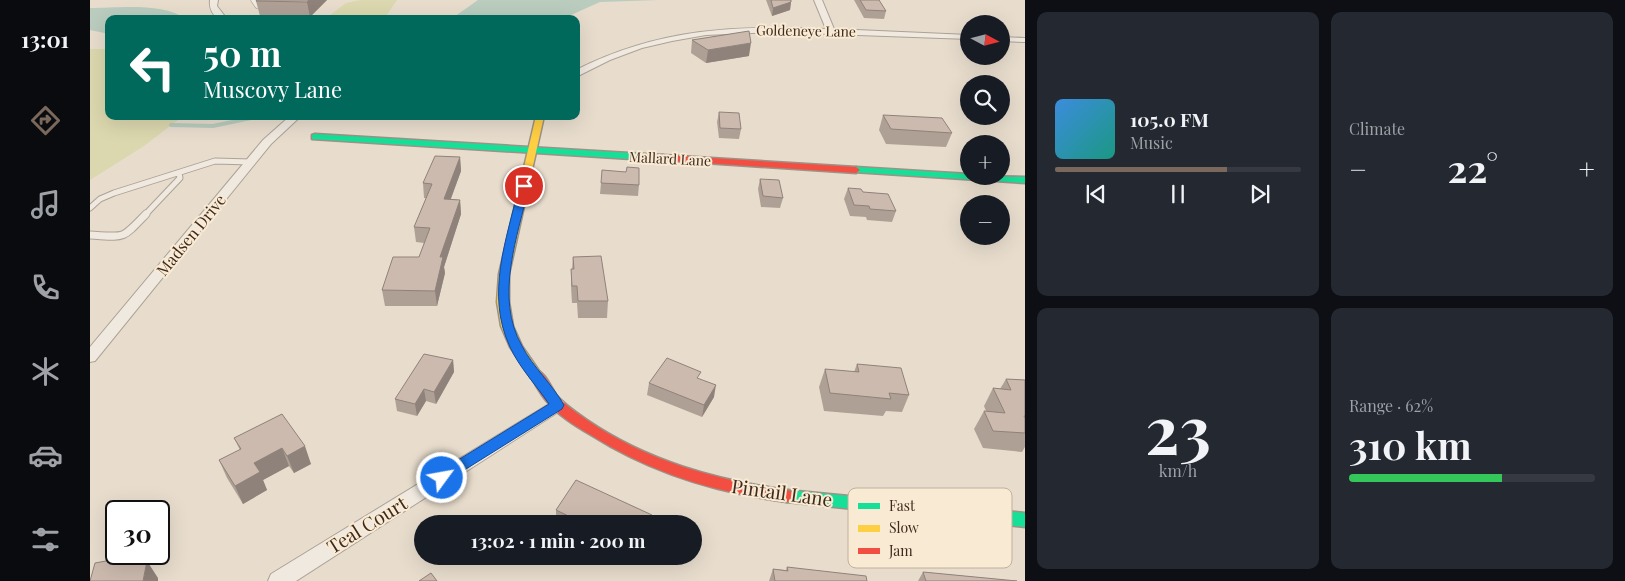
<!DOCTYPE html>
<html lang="en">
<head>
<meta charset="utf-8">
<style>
	:root { --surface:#171b24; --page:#242831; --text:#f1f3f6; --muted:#9ea1a6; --line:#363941; --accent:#79685b }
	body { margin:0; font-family:"Playfair Display",serif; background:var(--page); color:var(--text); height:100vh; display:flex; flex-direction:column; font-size:19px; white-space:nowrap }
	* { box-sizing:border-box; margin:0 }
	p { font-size:16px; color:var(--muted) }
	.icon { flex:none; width:28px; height:28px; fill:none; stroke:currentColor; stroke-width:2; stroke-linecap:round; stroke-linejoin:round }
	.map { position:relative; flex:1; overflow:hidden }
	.drawer { display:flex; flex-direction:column; gap:12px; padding:12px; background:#0d0f14; width:600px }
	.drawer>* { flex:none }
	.banner { position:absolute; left:15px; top:15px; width:475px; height:105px; border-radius:10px; box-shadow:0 5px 20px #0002; background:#00695c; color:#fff; overflow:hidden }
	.needle { width:32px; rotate:97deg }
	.tools { position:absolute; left:870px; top:15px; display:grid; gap:10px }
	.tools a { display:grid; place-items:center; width:50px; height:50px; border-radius:50%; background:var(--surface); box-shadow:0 5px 20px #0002; font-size:25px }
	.speed { position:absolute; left:15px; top:500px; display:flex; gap:10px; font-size:25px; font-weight:700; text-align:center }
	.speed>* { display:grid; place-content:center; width:65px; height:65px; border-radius:50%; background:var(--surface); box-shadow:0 5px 20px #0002; line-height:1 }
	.speed .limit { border:2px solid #111; border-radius:8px; background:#fff; color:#111 }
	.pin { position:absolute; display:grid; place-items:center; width:42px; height:42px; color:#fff; margin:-21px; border:2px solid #fff; border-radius:50%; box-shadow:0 1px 5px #0007 }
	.me { position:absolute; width:55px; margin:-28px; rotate:58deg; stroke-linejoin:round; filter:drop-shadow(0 0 4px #0008) }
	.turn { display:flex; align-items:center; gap:18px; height:105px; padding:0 15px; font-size:22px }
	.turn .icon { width:65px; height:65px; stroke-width:2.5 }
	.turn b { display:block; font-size:35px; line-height:42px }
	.big { font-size:38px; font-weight:700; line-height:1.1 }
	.drawer .card { flex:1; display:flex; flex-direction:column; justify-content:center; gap:8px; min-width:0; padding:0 18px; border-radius:10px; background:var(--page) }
	.drawer .dial { align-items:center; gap:0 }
	.dial b { font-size:65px; line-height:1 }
	.song { display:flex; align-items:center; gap:15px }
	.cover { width:60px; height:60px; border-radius:8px; background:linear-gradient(135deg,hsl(210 70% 55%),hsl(170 70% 35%)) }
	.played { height:5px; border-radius:2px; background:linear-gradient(90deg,var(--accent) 70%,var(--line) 70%) }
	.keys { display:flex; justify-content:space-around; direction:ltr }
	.heat { display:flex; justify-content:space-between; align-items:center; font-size:28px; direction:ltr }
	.charge { height:8px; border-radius:4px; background:linear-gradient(90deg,#34c759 62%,var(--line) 0) }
	.drawer .tiles { flex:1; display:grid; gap:12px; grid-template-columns:repeat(2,1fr) }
	.trip { position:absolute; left:324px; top:515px; width:288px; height:50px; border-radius:25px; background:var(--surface); box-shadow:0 5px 20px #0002; font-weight:700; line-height:50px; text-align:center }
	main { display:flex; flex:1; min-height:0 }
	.tabs { display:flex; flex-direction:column; width:90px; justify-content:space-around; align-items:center; background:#090b0e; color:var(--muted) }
	.tabs .icon { width:35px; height:35px }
	.tabs .on { color:var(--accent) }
	.tabs b { font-size:22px; color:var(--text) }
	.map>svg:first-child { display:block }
	.green { fill:#dbd7ae }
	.water { fill:#b9ccbe }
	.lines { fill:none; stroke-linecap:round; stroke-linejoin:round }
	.stream { stroke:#b9ccbe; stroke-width:4 }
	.lane-far2-casing { stroke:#ada296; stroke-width:5 }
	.lane-far1-casing { stroke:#ada296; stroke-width:7 }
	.lane-casing { stroke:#ada296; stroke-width:9 }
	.street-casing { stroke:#ada296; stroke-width:2 }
	.fast-casing { stroke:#9d9286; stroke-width:3 }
	.slow-casing { stroke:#9d9286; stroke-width:3 }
	.jam-casing { stroke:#9d9286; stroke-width:3 }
	.lane-far2 { stroke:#efe9e0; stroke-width:4 }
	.lane-far1 { stroke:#efe9e0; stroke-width:5 }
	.lane { stroke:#efe9e0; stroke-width:7 }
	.street { fill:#efe9e0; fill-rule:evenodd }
	.fast { fill:#16e098; fill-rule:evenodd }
	.slow { fill:#ffcf43; fill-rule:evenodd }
	.jam { fill:#f24e42; fill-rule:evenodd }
	.wall { fill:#afa096 }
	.shaded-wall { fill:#8f827a }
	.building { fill:#ccbaae; stroke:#8f827a }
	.route { fill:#1a73e8; stroke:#114b97 }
	.labels { text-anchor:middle; stroke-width:4; stroke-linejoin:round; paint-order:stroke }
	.far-street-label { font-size:14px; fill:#3d291d; stroke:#f9ead3 }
	.street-label { font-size:16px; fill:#3d291d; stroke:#f9ead3 }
	.near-street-label { font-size:19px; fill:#3d291d; stroke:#f9ead3 }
	.key { fill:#f9ead3; stroke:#c1b09c; stroke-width:1 }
	.key-label { font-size:14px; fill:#3d291d }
</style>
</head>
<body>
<main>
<nav class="tabs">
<b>13:01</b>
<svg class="icon on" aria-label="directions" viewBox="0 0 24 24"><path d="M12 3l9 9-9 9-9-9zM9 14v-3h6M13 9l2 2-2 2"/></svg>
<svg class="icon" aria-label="music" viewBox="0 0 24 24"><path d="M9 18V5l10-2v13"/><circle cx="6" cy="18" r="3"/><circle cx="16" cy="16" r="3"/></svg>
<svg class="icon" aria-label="phone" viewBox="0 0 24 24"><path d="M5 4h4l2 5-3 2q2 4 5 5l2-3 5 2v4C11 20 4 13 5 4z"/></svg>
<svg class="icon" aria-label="climate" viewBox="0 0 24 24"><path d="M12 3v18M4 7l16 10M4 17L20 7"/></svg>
<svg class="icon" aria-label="car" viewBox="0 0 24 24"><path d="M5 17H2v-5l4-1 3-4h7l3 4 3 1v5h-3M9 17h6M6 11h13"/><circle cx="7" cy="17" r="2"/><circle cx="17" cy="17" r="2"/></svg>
<svg class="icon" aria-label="filters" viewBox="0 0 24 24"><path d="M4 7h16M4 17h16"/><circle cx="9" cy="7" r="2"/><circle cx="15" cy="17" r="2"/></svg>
</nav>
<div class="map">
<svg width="935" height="581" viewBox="0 0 935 581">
	<rect width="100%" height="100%" fill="#e8ddcd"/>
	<path class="green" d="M 271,0 L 307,0 L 294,19 L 235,19 L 256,3 Z
		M 0,49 L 19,49 L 19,116 L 93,116 L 54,146 L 0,180 Z"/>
	<path class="water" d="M 388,0 L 569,0 L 510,2 L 472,19 L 361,19 Z
		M 0,8 C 28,8 73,2 96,19 L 19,19 L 19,34 L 0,30 Z"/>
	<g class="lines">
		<path class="stream" d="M 81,125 L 123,126 L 171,116"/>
		<defs>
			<path id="lane-far2" d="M 163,0 L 167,6"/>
			<path id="lane-far1" d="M 0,208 L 10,199 L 24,193 L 125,161 L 161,162
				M 54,216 L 90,178 L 89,173"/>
			<path id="lane" d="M 0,235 C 36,237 31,240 56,214"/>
			<path id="street" d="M 120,0 L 128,0 L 127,6 L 137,19 L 128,19 C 122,14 119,8 120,0 Z
				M 724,0 L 732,0 L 744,29 L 879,35 L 879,39 L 684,32 L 616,35 L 582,41 L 552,48 L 520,60 L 486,77 L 486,70 C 569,28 646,25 736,29 Z
				M 911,37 L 935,38 L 935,42 L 911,41 Z
				M 200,116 L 211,116 L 181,144 L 5,361 L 0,362 L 0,347 L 173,140 Z
				M 467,399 L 473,401 L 475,405 L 473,409 L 206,581 L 178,581 L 181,574 Z"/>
			<path id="fast" d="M 225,134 L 573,155 L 577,158 L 573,161 L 222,139 L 222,135 Z
				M 766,167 L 879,174 L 879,176 L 935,177 L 935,183 L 763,172 L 762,170 Z
				M 697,490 L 935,513 L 935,527 L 697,502 L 692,501 L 689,496 L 692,491 Z"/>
			<path id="slow" d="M 446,116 L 454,116 L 419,274 L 419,302 L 423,326 L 432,346 L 452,375 L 451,378 L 441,378 L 420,347 L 411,326 L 407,302 L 409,274 Z"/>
			<path id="jam" d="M 573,155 L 766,167 L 770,170 L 766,173 L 570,160 L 570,156 Z
				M 446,370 C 456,373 461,388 467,396 C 475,405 487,413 497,420 C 557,461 626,480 697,490 L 702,491 L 705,496 L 702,501 L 697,502 C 627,493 561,473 501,435 C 487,427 472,418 461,406 C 452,398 446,386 440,375 L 441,372 Z"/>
		</defs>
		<use href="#lane-far2" class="lane-far2-casing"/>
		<use href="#lane-far1" class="lane-far1-casing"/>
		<use href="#lane" class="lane-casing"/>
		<use href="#street" class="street-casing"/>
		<use href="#fast" class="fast-casing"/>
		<use href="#slow" class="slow-casing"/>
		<use href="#jam" class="jam-casing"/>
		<use href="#lane-far2" class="lane-far2"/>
		<use href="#lane-far1" class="lane-far1"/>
		<use href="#lane" class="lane"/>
		<use href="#street" class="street"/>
		<use href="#fast" class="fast"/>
		<use href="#slow" class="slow"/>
		<use href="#jam" class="jam"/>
	</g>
	<path class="wall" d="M 237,0 L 220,17 L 170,16 L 166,1 Z
		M 676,0 L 701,0 L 700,10 L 682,16 Z
		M 764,0 L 789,0 L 796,11 L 794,19 L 774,18 Z
		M 602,40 L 659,56 L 616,63 L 601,53 Z
		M 629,112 L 651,129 L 649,139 L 629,138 L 627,122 Z
		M 793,115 L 862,133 L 856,147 L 796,144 L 789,130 Z
		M 370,157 L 371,171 L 361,199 L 370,200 L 371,214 L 354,267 L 355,273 L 347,306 L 295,306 L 292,290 L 329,257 L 334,243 L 326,242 L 324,227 L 336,198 L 334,198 L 333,183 Z
		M 536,172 L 549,185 L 548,196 L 510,194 L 511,183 Z
		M 670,179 L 693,198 L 690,208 L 671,207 L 668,189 Z
		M 758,188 L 773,192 L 806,211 L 802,222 L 777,220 L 776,217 L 760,216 L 754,199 Z
		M 483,257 L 518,301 L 517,318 L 488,318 L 487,303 L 482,303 L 481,286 L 481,269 L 482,269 Z
		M 363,360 L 364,372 L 346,404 L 336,401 L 327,416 L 307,411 L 305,399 Z
		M 767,364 L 819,395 L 812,412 L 796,411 L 793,416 L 734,411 L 729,387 L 735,369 L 764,372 Z
		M 610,379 L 624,397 L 612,417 L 557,395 L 559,383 Z
		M 916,379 L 935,380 L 935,447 L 932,452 L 893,448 L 884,429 L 894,411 L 896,411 L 894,406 L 903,388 L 910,389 Z
		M 192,414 L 221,464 L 204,473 L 199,466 L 173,480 L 177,490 L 153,504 L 137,478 L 129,460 L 150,450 L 144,438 Z
		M 466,510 L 561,524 L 466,524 Z
		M 525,556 L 547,556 L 542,565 Z
		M 697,567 L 777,581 L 679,581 L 683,569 L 696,570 Z
		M 833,572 L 927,581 L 828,581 Z"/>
	<path class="shaded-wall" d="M 219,0 L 237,0 L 220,17 L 217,2 Z
		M 701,2 L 700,10 L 682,16 L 683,8 Z
		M 661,43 L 659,56 L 616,63 L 618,50 Z
		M 370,157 L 371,171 L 355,214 L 354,199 Z
		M 370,200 L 371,214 L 354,267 L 355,273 L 347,306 L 345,291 L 350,257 Z
		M 363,360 L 364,372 L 346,404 L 344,392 Z
		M 626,385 L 624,397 L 612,417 L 614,405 Z
		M 334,389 L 336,401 L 327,416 L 325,404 Z
		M 215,446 L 221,464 L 204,473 L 197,456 Z
		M 192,448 L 199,466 L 173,480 L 177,490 L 153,504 L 145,486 L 164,463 Z
		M 562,515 L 561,524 L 557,524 Z
		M 43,556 L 54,573 L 41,564 Z
		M 543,556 L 547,556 L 542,565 Z
		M 57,561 L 68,578 L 68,581 L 53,581 Z"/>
	<path class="building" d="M 167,0 L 219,0 L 217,2 L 166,1 Z
		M 681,0 L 701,0 L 701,2 L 683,8 Z
		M 770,0 L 789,0 L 796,11 L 776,10 Z
		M 659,31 L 661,43 L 618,50 L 602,40 Z
		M 629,112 L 649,113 L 651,129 L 630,128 Z
		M 793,115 L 852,118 L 862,133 L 801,129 Z
		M 345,156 L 370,157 L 354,199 L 370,200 L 350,257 L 353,257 L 345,291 L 292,290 L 303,257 L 329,257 L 340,228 L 324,227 L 342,184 L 333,183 Z
		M 537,167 L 549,168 L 549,185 L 511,183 L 512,170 L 536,172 Z
		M 670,179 L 689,180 L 693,198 L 673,196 Z
		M 758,188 L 771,189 L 773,192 L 798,194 L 806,211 L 780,209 L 779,206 L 764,205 Z
		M 511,256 L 518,301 L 488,301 L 487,286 L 482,286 L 481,269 L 484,269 L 483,257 Z
		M 334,354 L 363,360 L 344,392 L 334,389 L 325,404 L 305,399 Z
		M 577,358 L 611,372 L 607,378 L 626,385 L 614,405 L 559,383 Z
		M 767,364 L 811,368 L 819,395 L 799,393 L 801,399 L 740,393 L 735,369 L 769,372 Z
		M 916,379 L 935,380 L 935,416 L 934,416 L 935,418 L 935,433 L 903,431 L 894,411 L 915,413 L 903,388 L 921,390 Z
		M 192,414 L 215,446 L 197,456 L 192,448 L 164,463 L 170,472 L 145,486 L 129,460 L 151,449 L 144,438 Z
		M 486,480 L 562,515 L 557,524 L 495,524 L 466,510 Z
		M 43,556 L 41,564 L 57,561 L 53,581 L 0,581 L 5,563 Z
		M 697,567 L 776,576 L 777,581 L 685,581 L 683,569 L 698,571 Z
		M 833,572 L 927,581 L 836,581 Z
		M 341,573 L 347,581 L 329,581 Z"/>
	<path class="route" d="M 434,183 L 439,186 C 428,236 404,297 432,346 C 443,367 462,384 474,405 L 472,409 L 352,484 L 347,482 L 345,478 L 347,473 L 459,404 C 446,385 429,367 420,347 C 395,294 417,239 429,186 Z"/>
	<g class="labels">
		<g class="far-street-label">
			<text transform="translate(716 31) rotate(1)" y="5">Goldeneye Lane</text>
			<text transform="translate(580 159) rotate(3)" y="5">Mallard Lane</text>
		</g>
		<g class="street-label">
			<text transform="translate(101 235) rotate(-51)" y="6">Madsen Drive</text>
		</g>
		<g class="near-street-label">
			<text transform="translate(692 493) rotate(8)" y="7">Pintail Lane</text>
			<text transform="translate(277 525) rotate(-32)" y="7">Teal Court</text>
		</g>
	</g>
	<rect x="758" y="488" width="164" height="80" rx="8" class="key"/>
	<rect x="768" y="503" width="22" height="6" fill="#16e098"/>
	<rect x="768" y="525" width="22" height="7" fill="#ffcf43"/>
	<rect x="768" y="548" width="22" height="6" fill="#f24e42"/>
	<g class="key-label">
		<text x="799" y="511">Fast</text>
		<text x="799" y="533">Slow</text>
		<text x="799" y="556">Jam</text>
	</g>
</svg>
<div class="tools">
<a><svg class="needle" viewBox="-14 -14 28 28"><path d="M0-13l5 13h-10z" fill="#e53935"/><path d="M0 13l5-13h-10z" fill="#9ea1a6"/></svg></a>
<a><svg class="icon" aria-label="search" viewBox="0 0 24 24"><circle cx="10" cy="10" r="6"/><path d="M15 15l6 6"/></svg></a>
<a>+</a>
<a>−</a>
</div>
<div class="speed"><div class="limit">30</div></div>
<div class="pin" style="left:434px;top:186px;background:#d93025"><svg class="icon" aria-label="arrive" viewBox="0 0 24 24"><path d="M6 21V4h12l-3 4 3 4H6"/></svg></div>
<svg class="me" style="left:352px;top:478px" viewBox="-20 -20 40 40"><circle r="17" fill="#1a73e8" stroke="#fff" stroke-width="3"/><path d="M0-11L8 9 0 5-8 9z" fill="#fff"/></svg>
<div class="trip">13:02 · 1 min · 200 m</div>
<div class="banner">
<div class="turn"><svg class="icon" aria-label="left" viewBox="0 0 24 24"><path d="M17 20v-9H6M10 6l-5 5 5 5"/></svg><div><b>50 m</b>Muscovy Lane</div></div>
</div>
</div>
<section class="drawer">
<div class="tiles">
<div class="card">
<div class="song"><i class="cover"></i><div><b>105.0 FM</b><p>Music</p></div></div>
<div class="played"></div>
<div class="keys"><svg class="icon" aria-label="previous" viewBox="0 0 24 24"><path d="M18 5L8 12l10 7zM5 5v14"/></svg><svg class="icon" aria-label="pause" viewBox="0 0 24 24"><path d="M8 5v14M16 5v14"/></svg><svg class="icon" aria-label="next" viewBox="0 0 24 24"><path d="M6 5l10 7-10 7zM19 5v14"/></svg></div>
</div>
<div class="card"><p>Climate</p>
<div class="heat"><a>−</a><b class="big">22°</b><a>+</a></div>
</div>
<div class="card dial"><b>23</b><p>km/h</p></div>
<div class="card"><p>Range · 62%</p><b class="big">310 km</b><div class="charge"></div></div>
</div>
</section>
</main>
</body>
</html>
